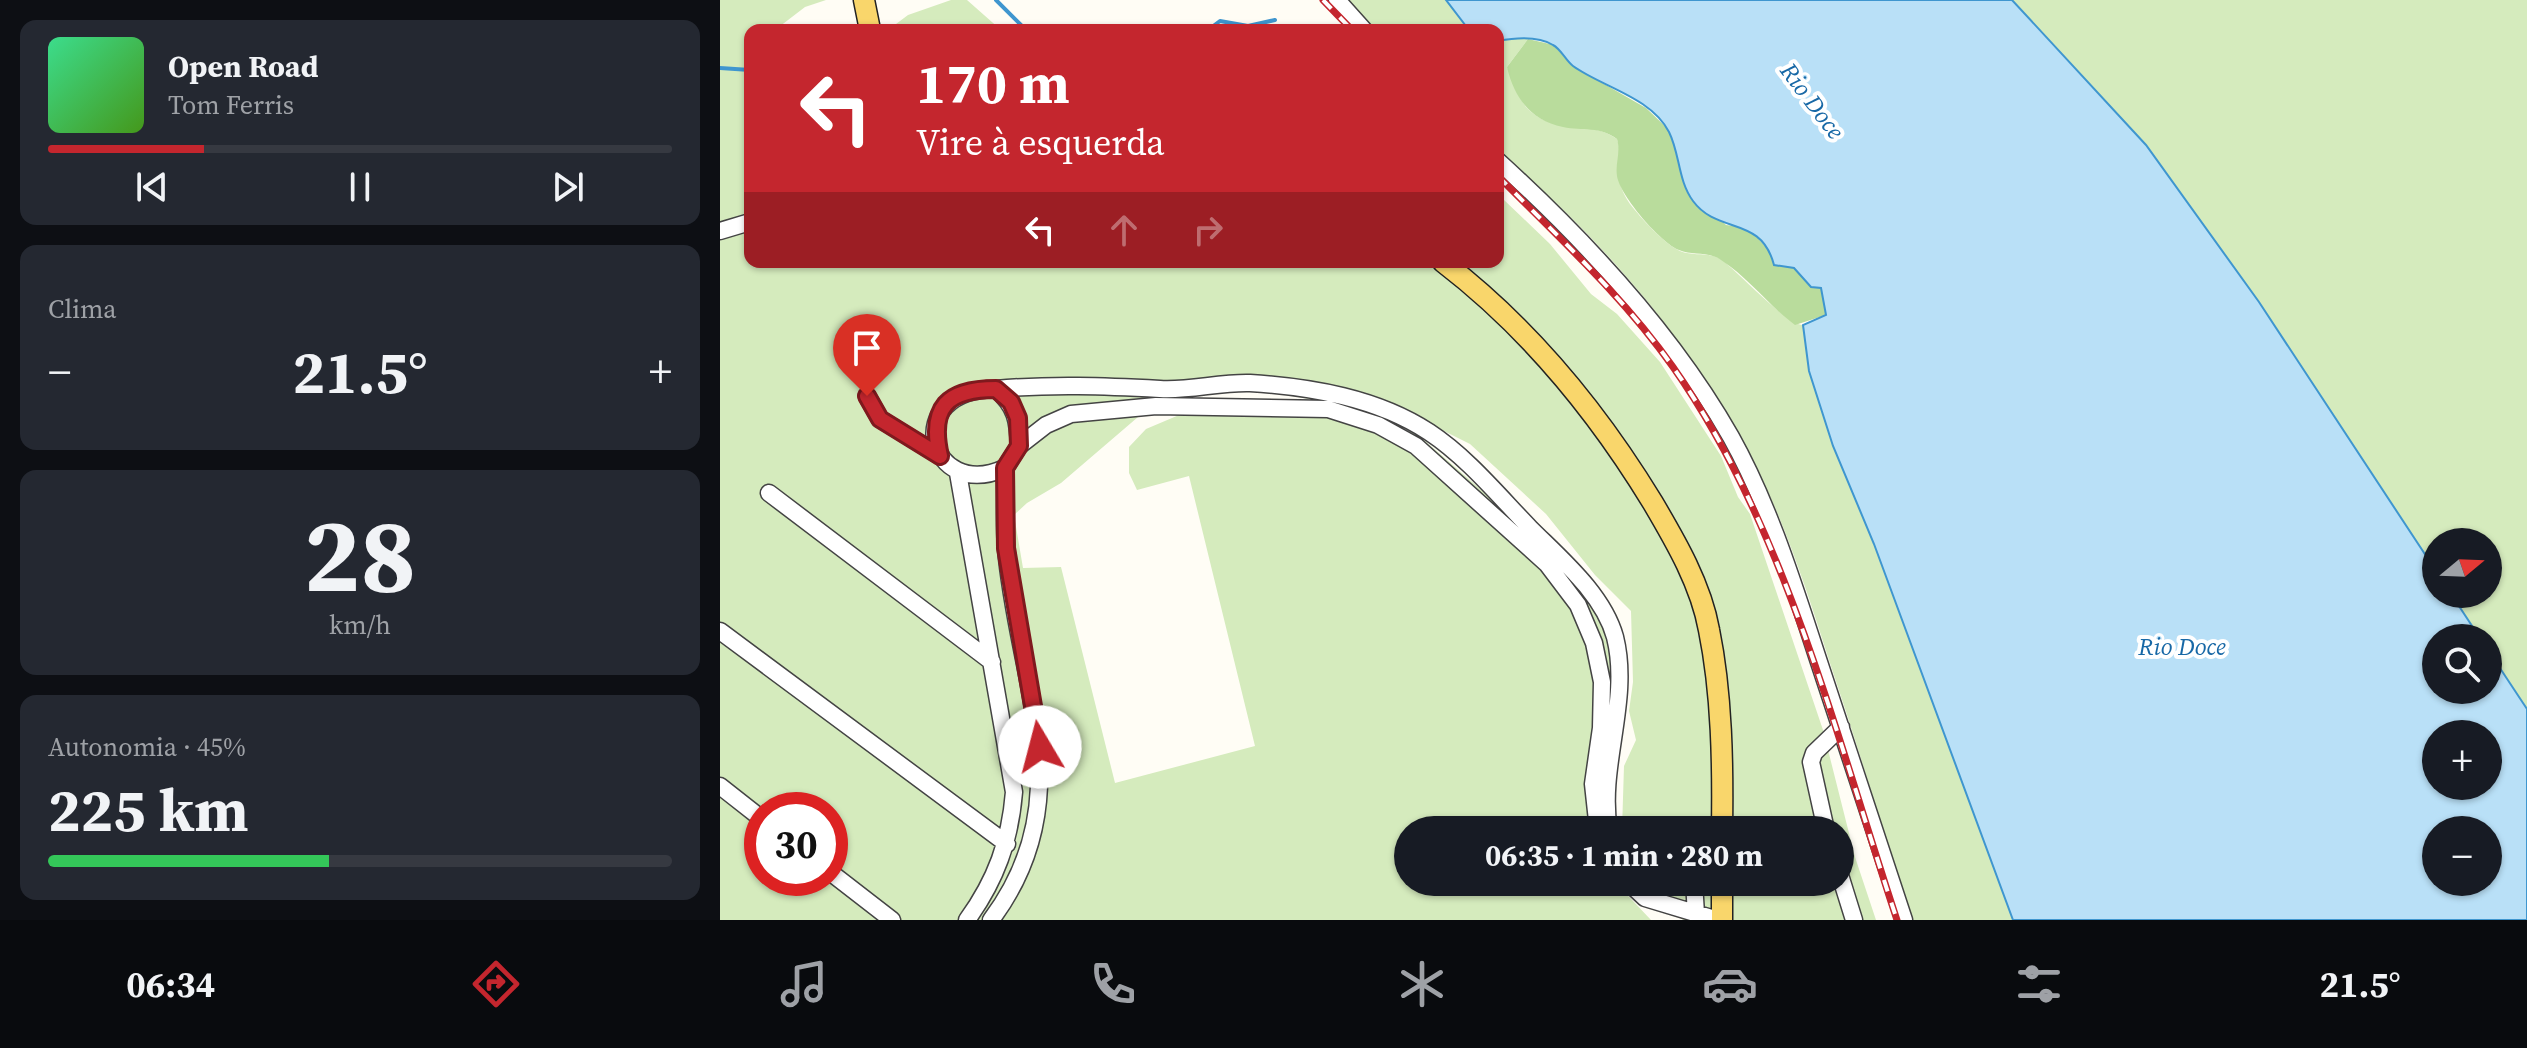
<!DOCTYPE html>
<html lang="pt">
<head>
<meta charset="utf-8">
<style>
	:root { --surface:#171b24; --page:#242831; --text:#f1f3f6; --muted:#9ea1a6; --line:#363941; --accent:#c4262e }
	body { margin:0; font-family:"Source Serif 4",serif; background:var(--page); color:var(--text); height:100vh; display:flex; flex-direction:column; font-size:30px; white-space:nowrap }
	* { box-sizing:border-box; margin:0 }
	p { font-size:26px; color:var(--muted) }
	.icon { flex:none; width:44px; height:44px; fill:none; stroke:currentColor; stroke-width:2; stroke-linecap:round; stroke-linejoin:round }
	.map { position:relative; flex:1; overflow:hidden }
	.panel { display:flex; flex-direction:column; gap:20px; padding:20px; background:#0d0f14; width:720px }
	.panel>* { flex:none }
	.top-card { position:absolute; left:24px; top:24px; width:760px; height:244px; border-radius:16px; box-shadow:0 2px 6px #0004; background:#c4262e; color:#fff; overflow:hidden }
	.needle { width:52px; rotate:71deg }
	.buttons { position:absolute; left:1702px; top:528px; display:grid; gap:16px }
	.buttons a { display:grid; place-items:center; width:80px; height:80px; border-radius:50%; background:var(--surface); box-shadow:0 2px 6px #0004; font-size:40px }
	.speed { position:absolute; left:24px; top:792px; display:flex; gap:16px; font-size:40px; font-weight:700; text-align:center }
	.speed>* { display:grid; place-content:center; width:104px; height:104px; border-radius:50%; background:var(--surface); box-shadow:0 2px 6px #0004; line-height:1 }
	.speed .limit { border:12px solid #d22; background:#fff; color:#111 }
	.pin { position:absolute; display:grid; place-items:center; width:68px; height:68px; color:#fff; margin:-82px -34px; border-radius:50% 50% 50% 0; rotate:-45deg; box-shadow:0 0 8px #0007 }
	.pin .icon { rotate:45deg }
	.me { position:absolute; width:88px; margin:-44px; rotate:352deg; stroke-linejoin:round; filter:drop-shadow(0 0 6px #0008) }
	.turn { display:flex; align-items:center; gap:28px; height:168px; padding:0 40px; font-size:36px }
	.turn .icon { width:104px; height:104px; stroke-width:2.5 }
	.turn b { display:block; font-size:56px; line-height:68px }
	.lanes { display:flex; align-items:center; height:76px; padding:0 40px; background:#0003; justify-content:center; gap:40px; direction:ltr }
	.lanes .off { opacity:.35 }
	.big { font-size:60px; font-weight:700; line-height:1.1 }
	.panel .tile { flex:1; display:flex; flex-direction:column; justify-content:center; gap:12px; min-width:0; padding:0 28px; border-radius:16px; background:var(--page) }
	.panel .dial { align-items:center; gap:0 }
	.dial b { font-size:104px; line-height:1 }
	.song { display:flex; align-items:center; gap:24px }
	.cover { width:96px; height:96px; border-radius:12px; background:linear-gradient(135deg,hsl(150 70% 55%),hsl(100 70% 35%)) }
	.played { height:8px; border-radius:4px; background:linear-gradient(90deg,var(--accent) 25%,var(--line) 25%) }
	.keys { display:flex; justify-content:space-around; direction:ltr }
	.heat { display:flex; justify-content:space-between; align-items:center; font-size:44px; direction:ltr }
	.charge { height:12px; border-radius:6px; background:linear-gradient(90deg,#34c759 45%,var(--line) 0) }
	.trip { position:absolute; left:674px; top:816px; width:460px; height:80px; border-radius:40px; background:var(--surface); box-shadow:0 2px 6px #0004; font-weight:700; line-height:80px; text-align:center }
	.dock { display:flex; height:128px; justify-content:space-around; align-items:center; background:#090b0e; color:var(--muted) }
	.dock .icon { width:56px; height:56px }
	.dock .selected { color:var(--accent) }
	.dock b { font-size:36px; color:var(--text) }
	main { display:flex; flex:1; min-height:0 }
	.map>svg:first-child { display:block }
	.green { fill:#d5ebbd; fill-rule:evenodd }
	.forest { fill:#b9dc9c }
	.water { fill:#b9e0f7; stroke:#3f96cf; stroke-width:2; fill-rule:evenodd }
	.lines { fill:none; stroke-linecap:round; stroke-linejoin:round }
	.stream { stroke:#3f96cf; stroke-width:4 }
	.minor-casing { stroke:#444; stroke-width:19 }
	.major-casing { stroke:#222; stroke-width:23 }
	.minor { stroke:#fff; stroke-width:16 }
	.major { stroke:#f9d66b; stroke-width:20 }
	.rail-casing { stroke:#c4262e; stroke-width:7 }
	.rail { stroke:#fff; stroke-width:4; stroke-dasharray:12; stroke-linecap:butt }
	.route-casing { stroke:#7f191e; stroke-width:20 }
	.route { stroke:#c4262e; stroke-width:14 }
	.labels { text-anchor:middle; stroke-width:8; stroke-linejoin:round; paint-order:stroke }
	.water-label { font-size:24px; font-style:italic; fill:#1768a6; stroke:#fff }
</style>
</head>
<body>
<main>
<section class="panel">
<div class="tile">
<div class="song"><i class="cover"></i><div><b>Open Road</b><p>Tom Ferris</p></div></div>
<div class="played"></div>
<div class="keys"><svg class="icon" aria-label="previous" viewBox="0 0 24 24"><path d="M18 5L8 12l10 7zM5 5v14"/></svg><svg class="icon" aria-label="pause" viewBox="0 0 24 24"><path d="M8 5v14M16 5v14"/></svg><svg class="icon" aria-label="next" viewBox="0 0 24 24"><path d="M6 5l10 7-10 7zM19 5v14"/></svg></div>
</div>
<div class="tile"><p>Clima</p>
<div class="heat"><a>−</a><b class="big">21.5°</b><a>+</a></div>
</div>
<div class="tile dial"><b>28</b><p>km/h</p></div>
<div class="tile"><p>Autonomia · 45%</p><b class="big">225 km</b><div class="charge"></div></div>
</section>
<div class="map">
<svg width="1807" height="920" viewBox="0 0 1807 920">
	<rect width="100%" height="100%" fill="#fffdf5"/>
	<path class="green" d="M 0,0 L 106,0 L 85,7 L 55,30 L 30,30 L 30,262 L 778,262 L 778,199 L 783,199 L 830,244 L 871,294 L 897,314 L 940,362 L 1001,456 L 1018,497 L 1030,514 L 1103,730 L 1135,857 L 1156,920 L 963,920 L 920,882 L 1120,882 L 1120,830 L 902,830 L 904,766 L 916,740 L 909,711 L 913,682 L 911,611 L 875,575 L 826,514 L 750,444 L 700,419 L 533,389 L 498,388 L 418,417 L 341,483 L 307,503 L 294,515 L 303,568 L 341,567 L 395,783 L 535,746 L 469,476 L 417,490 L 409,473 L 409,447 L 426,429 L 478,407 L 620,418 L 696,433 L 775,502 L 870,599 L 886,626 L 896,672 L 875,830 L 688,830 L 688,882 L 895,882 L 931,920 L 0,920 ZM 42,810 L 110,810 L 110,878 L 42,878 Z
		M 231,0 L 247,0 L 281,30 L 168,30 L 188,15 Z
		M 623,0 L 726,0 L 749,30 L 652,30 Z
		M 1292,0 L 1807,0 L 1807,709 L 1768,650 L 1768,638 L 1760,638 L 1731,594 L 1768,594 L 1768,542 L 1716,542 L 1716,571 L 1539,302 L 1426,145 Z
		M 793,39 L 808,39 L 787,67 C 793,79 798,98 807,108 C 832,135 870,119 897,139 C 905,164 891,178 910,204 C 921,218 943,243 960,251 C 974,257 989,251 1002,260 C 1019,273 1067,325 1083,325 L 1089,371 L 1113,446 L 1154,544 L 1293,920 L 1190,920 C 1164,833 1138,746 1109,660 C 1087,591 1065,522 1031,457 C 968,339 881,237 778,152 L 778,41 Z"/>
	<path class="forest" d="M 808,39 L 834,45 L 851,65 L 926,108 L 948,129 L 957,155 L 1001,220 L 1006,225 L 1029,228 L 1051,253 L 1074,267 L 1091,287 L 1101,288 L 1106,315 L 1075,325 C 1049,306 1029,278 1001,260 C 989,251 973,256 959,250 C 941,243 900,196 897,176 C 895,163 901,153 897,139 C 880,126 863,131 843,127 C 810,120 794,97 787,67 Z"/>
	<path class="water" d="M 726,0 L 1292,0 L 1426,145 L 1539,302 L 1716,571 L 1716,594 L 1731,594 L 1760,638 L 1716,638 L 1716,690 L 1768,690 L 1768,650 L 1807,709 L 1807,920 L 1293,920 L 1154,544 L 1113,446 L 1089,371 L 1083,325 L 1106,315 L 1101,288 L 1091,287 L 1074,268 L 1054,265 C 1041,215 998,235 973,201 C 958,181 960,154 949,132 C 931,97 882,87 853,66 C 846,61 841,49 833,45 C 818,36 794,38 778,41 L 778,30 L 749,30 ZM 1716,734 L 1768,734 L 1768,786 L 1716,786 ZM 1716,830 L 1768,830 L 1768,882 L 1716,882 Z"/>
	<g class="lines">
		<path class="stream" d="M 276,0 L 306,30
			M 488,30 L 500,21 L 528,26 L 555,20
			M 0,68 L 30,70"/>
		<defs>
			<path id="minor" d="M 617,0 L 644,30
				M 778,161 C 866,241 952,333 1011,437 C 1050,507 1074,586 1099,662 C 1128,748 1156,834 1184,920
				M 0,231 L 30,222
				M 276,389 C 331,384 385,386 440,389 C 469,391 500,382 530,383 C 592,387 657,398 709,432 C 747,457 779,496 810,528 C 841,559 883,594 895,637 C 911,701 878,766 889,830
				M 147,396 L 160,419 L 220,456
				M 299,446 C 298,420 296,407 276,389 C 179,389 208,503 285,468 L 299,446 L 326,425 L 351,414 L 436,406 L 608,409 L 658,425 L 696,446 L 827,564 L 858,605 L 874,643 L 882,682 L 881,728 L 873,784 L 878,830
				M 238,473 L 294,792 C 290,841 276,880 247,920
				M 49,493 L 272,662
				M 0,631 L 287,844
				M 0,786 L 42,819
				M 1106,830 L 1091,762 L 1094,753 L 1121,727
				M 110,872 L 172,920
				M 1120,875 L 1134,920
				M 908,882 L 925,898 L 998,920
				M 946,882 L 961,882
				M 974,882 L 976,914
				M 271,920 C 363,798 297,681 286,548 C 284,521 286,494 285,468"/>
			<path id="major" d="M 144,0 L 150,30
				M 723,262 C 809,328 877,411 933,503 C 956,542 981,585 989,630 C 1002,694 1003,765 1002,830
				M 1002,882 L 1002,920"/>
		</defs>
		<use href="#minor" class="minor-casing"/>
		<use href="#major" class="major-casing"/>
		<use href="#minor" class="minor"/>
		<use href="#major" class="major"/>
		<defs>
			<path id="rail" d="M 603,0 L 632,30
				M 778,176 C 840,239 902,295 953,367 C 1065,526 1116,736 1177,920"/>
		</defs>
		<use href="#rail" class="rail-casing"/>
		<use href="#rail" class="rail"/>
	</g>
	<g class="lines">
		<defs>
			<path id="route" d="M 147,396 L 160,419 L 220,456 C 209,407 227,389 276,389 L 291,402 L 298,418 L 299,446 L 285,468 L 286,548 L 320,747"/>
		</defs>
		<use href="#route" class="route-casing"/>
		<use href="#route" class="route"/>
	</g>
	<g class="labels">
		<g class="water-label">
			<text transform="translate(1092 101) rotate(53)" y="8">Rio Doce</text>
			<text x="1462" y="655">Rio Doce</text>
		</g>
	</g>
</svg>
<div class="buttons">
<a><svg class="needle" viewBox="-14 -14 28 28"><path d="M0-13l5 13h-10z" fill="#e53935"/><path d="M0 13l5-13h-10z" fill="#9ea1a6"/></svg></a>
<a><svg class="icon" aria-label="search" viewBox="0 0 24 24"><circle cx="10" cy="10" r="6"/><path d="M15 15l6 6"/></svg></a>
<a>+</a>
<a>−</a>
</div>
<div class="speed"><div class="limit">30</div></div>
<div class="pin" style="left:147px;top:396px;background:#d93025"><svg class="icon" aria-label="arrive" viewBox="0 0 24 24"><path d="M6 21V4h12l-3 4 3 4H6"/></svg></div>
<svg class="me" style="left:320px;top:747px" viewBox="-20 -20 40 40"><circle r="19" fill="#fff"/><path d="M0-13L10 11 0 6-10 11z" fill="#c4262e"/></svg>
<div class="trip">06:35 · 1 min · 280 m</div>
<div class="top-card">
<div class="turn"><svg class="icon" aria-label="left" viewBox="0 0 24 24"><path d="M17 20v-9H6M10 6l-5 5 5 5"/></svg><div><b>170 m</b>Vire à esquerda</div></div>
<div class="lanes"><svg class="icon" aria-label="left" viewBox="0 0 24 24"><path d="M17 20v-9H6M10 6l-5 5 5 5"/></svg><svg class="icon off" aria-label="ahead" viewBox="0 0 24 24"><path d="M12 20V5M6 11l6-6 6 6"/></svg><svg class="icon off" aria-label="right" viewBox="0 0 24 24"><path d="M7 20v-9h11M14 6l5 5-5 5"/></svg></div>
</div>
</div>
</main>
<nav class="dock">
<b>06:34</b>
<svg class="icon selected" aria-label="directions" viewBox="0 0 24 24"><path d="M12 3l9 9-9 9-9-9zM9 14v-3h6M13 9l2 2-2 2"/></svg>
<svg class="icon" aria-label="music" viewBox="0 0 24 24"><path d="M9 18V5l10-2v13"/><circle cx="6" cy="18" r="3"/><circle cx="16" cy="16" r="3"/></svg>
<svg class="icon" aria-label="phone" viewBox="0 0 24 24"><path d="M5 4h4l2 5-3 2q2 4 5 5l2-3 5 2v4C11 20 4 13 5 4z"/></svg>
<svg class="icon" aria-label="climate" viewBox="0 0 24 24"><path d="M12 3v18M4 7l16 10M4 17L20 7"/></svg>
<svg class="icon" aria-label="car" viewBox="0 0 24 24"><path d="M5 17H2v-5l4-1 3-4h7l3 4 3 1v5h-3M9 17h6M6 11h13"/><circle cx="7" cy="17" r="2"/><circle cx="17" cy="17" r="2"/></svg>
<svg class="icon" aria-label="filters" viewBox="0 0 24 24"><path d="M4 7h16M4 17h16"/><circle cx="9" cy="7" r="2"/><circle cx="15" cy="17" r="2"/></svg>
<b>21.5°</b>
</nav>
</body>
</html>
